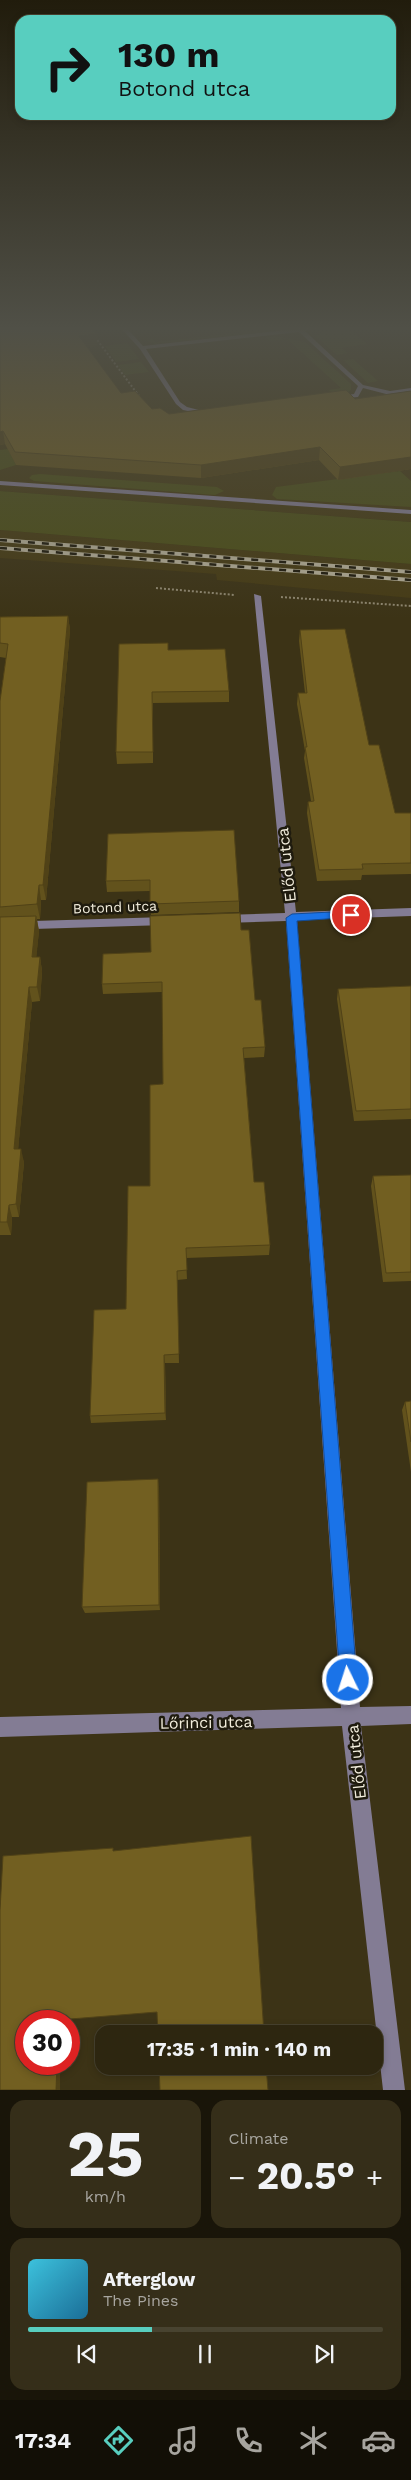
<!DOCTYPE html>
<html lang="en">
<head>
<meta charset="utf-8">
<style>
	:root { --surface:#2d2610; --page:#352e19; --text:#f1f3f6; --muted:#a7a59f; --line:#484330; --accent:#58cebf }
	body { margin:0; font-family:"Work Sans",sans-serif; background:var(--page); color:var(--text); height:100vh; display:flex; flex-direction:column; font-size:19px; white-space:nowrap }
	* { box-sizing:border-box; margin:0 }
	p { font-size:16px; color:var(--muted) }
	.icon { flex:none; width:28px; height:28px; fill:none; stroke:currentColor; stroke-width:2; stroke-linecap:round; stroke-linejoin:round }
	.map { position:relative; height:2090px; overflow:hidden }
	.panel { display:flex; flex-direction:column; gap:10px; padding:10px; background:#191509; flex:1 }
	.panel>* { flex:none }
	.guide { position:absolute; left:15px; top:15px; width:381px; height:105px; border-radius:15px; box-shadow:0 2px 8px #0003,0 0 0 1px var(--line); background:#58cebf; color:#111; overflow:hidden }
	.speed { position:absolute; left:15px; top:2010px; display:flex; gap:10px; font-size:25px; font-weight:700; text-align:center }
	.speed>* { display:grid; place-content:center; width:65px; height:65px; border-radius:50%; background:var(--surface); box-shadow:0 2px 8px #0003,0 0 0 1px var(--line); line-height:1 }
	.speed .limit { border:8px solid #d22; background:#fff; color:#111 }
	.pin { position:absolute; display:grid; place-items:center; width:42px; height:42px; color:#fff; margin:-21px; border:2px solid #fff; border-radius:50%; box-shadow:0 1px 5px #0007 }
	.me { position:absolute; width:55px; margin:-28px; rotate:356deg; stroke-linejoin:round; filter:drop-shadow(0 0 4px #0008) }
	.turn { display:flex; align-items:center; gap:18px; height:105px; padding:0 20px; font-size:22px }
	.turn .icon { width:65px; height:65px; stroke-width:2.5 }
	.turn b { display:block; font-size:35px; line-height:42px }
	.big { font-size:38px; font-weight:700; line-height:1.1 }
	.panel .widget { flex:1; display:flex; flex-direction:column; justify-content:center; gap:8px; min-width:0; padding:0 18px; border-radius:15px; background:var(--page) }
	.panel .dial { align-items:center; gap:0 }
	.dial b { font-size:65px; line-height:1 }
	.song { display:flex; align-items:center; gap:15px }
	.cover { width:60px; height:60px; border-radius:8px; background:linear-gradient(135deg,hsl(190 70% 55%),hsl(200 70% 35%)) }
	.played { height:5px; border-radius:2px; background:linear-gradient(90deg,var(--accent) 35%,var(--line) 35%) }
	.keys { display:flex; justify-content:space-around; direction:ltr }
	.heat { display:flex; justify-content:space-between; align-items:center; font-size:28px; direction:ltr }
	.panel .tiles { flex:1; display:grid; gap:10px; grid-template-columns:1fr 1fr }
	.widget:last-child { grid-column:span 2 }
	.trip { position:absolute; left:95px; top:2025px; width:288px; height:50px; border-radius:15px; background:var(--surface); box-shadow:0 2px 8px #0003,0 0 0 1px var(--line); font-weight:700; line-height:50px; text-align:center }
	.tab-bar { display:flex; height:80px; justify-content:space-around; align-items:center; background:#120f06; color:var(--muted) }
	.tab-bar .icon { width:35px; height:35px }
	.tab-bar .active { color:var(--accent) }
	.tab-bar b { font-size:22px; color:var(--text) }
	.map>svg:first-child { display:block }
	.built { fill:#463b15 }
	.green { fill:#4c4e18 }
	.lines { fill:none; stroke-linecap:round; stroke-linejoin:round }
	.path { stroke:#8e866f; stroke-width:2; stroke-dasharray:2 2; stroke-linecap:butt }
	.minor { fill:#837c94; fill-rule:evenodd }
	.rail-casing { stroke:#b1ab96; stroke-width:4 }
	.rail { stroke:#1f1b0e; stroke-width:2.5; stroke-dasharray:7; stroke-linecap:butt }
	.wall { fill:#62521c }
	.shaded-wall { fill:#504217 }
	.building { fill:#725f21; stroke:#504217 }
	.route { fill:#1a73e8; stroke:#114b97 }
	.labels { text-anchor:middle; stroke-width:5; stroke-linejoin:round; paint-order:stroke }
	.street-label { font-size:14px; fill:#f4efde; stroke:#1f1b0e }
	.near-street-label { font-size:16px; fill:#f4efde; stroke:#1f1b0e }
</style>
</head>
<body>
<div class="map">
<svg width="411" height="2090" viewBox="0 0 411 2090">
	<rect width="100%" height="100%" fill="#3c3316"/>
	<path class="built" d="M 0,326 L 411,326 L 411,522 L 0,491 Z
		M 0,530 L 411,564 L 411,598 L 217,580 L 216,574 L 0,558 Z"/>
	<path class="green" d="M 259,326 L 276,326 L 265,332 L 155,344 L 146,340 L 152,339 L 155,342 L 262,330 Z
		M 352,327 L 361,328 L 350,330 L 367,344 L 341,348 L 348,353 L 337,355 L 315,336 L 323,331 Z
		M 275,336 L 305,342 L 351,384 L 351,390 L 347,393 L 334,395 L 329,390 L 341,388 L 287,339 L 269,341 L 266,337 Z
		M 127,343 L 139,359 L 116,362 L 105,346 Z
		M 353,359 L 378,381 L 368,383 L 343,360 Z
		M 141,362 L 149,372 L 125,375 L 118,365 Z
		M 8,449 L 16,465 L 0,470 L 0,450 Z
		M 400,471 L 411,481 L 411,507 L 277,499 L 272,495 L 276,487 Z
		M 40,474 L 217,487 L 224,491 L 215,495 L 34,481 L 29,478 L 32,475 Z
		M 0,491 L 411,522 L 411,564 L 0,530 Z"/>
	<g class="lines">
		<path class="path" d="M 95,337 L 139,396
			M 156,588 L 235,595
			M 281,597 L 411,606"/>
		<path class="minor" d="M 119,326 L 125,326 L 143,346 L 295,329 L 292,326 L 301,328 L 337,326 L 305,331 L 363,385 L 390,391 L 411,388 L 411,392 L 390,395 L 363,388 L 358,397 L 336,399 L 336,397 L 354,394 L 358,386 L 299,332 L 146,349 L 180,402 L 187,407 L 211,413 L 208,415 L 183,410 L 176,404 L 140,349 Z
			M 0,481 L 411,510 L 411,514 L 0,485 Z
			M 254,594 L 261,596 L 296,912 L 411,908 L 411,916 L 297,920 L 360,1707 L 411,1706 L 411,1724 L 361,1726 L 405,2090 L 383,2090 L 342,1726 L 0,1737 L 0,1717 L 341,1708 L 286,921 L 224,923 L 218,919 L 224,915 L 285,913 Z
			M 166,917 L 172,921 L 166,925 L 0,930 L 0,922 Z"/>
		<defs>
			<path id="rail" d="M 0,540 L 411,572
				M 0,548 L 411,580"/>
		</defs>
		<use href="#rail" class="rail-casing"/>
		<use href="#rail" class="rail"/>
	</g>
	<path class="wall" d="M 0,326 L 97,346 L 87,347 L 121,393 L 152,409 L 169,414 L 355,399 L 411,391 L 411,469 L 338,480 L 319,460 L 201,478 L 16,465 L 5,444 L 0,445 Z
		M 68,616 L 70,630 L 46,900 L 41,900 L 40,919 L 37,919 L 39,931 L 36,957 L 40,957 L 42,971 L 40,1001 L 32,1002 L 18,1149 L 24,1162 L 19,1217 L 12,1217 L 11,1235 L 0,1235 L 0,701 L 6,658 L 0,657 L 0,617 Z
		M 300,630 L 369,745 L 395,813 L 411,813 L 411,874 L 362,875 L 361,880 L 317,881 L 307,813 L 308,802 L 311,801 L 304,758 L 305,751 L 297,704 L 298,693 L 305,693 L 299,641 Z
		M 168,650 L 229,691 L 229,702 L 153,703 L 153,763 L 117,764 L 116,752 Z
		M 108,834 L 239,901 L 239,912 L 151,915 L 150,891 L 107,892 L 106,881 Z
		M 241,930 L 265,1047 L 264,1057 L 244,1058 L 254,1182 L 270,1245 L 269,1255 L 186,1258 L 187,1279 L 177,1280 L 179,1363 L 165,1363 L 166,1420 L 91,1423 L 90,1416 L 126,1309 L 150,1186 L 163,1084 L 162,992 L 103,994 L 102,984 L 151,952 Z
		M 411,986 L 411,1119 L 354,1121 L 337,999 L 338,989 Z
		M 411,1175 L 411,1281 L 383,1282 L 371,1186 L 373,1176 Z
		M 411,1401 L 411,1472 L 402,1410 L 405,1402 Z
		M 159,1486 L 160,1610 L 85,1613 L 82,1607 Z"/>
	<path class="shaded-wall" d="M 97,334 L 97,346 L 80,348 L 79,336 Z
		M 3,431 L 5,444 L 0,445 L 0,432 Z
		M 320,447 L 319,460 L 201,478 L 201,465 Z
		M 411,457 L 411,469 L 338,480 L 340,467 Z
		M 68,616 L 70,630 L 46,900 L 43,885 Z
		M 39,885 L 41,900 L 40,919 L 37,904 Z
		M 36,916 L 39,931 L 35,972 L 32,957 Z
		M 40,957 L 42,971 L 40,1001 L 37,987 Z
		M 29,987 L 32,1002 L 17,1162 L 14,1149 Z
		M 21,1149 L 24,1162 L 19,1217 L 16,1204 Z
		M 9,1205 L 12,1217 L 11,1235 L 7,1222 Z
		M 164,1355 L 165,1363 L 166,1420 L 165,1413 Z
		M 158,1479 L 159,1486 L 160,1610 L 159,1605 Z
		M 57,2064 L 60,2064 L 60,2090 L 56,2090 Z"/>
	<path class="building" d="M 0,326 L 90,326 L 97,334 L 79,336 L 121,393 L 135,391 L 152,409 L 160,408 L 169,414 L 346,390 L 355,399 L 411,391 L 411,457 L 340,467 L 320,447 L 201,465 L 15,452 L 3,431 L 0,432 Z
		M 68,616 L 43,885 L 39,885 L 37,904 L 0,907 L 0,701 L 8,644 L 0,643 L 0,617 Z
		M 345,629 L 369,745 L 379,745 L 395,813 L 411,813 L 411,863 L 362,864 L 363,869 L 319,870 L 308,802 L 314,801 L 305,747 L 307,747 L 298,693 L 307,693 L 300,630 Z
		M 168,643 L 168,650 L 225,649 L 229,691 L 152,692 L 153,752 L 116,752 L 119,644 Z
		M 234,830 L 239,901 L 150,904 L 150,880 L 106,881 L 108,834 Z
		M 240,913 L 241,930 L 249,930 L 255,1000 L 261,1000 L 265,1047 L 243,1048 L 254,1182 L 264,1182 L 270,1245 L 186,1248 L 187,1270 L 177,1271 L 179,1354 L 164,1355 L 165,1413 L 90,1416 L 94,1310 L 126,1309 L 128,1186 L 150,1186 L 150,1085 L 163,1084 L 162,982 L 102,984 L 103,954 L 151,952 L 150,916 Z
		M 36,916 L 32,957 L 40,957 L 37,987 L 29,987 L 14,1149 L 21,1149 L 16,1204 L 9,1205 L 7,1222 L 0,1222 L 0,917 Z
		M 411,986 L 411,1109 L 356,1111 L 338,989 Z
		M 411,1175 L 411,1272 L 386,1273 L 373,1176 Z
		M 411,1401 L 411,1442 L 405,1402 Z
		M 158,1479 L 159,1605 L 82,1607 L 87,1482 Z
		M 251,1836 L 264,2034 L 158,2034 L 157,2012 L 58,2020 L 58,2021 L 26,2021 L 26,2064 L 57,2064 L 56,2090 L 0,2090 L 0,1910 L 3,1856 L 113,1848 L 113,1851 Z
		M 159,2066 L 266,2066 L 268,2090 L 160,2090 Z"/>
	<linearGradient id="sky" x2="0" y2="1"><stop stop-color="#211c0c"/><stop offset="0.53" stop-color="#505047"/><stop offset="1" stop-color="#505047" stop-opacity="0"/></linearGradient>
	<rect width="411" height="619" fill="url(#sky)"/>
	<path class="route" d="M 351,911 L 355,912 L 355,917 L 297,921 L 357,1680 L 354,1686 L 348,1688 L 342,1686 L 340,1680 L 286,918 L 292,914 Z"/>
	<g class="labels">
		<g class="street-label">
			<text transform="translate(115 907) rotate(-2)" y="5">Botond utca</text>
		</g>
		<g class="near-street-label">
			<text transform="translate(286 865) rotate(-96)" y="6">Előd utca</text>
			<text transform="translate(206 1722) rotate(-1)" y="6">Lőrinci utca</text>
			<text transform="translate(356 1762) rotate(-96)" y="6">Előd utca</text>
		</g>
	</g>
</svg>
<div class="speed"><div class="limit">30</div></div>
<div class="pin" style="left:351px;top:915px;background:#d93025"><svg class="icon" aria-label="arrive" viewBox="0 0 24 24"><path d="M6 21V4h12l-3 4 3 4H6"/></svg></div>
<svg class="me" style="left:348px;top:1680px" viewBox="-20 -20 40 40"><circle r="17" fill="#1a73e8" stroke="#fff" stroke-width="3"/><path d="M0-11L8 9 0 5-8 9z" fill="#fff"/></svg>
<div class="trip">17:35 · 1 min · 140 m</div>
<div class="guide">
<div class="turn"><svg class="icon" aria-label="right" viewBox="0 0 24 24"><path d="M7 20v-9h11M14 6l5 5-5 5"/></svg><div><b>130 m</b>Botond utca</div></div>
</div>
</div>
<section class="panel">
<div class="tiles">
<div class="widget dial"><b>25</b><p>km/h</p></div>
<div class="widget"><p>Climate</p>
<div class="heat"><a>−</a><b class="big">20.5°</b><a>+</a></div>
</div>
<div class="widget">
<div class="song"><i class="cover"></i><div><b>Afterglow</b><p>The Pines</p></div></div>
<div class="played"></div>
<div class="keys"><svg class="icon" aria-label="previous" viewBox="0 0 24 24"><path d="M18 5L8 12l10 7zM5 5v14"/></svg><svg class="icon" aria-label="pause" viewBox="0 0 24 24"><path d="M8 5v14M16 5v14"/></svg><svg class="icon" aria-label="next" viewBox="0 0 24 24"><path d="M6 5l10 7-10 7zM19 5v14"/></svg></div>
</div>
</div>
</section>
<nav class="tab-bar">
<b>17:34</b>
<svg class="icon active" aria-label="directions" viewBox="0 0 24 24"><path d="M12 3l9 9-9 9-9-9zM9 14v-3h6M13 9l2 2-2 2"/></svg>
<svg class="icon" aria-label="music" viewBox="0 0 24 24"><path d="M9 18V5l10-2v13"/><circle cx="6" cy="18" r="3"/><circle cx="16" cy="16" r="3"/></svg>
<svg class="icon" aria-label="phone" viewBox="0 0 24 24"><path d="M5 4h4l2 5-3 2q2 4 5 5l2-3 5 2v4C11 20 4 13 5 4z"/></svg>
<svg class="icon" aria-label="climate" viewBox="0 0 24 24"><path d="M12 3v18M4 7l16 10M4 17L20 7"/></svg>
<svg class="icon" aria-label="car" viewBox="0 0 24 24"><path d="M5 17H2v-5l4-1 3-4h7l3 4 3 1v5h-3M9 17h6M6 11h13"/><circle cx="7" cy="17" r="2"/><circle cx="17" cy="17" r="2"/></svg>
</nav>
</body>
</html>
